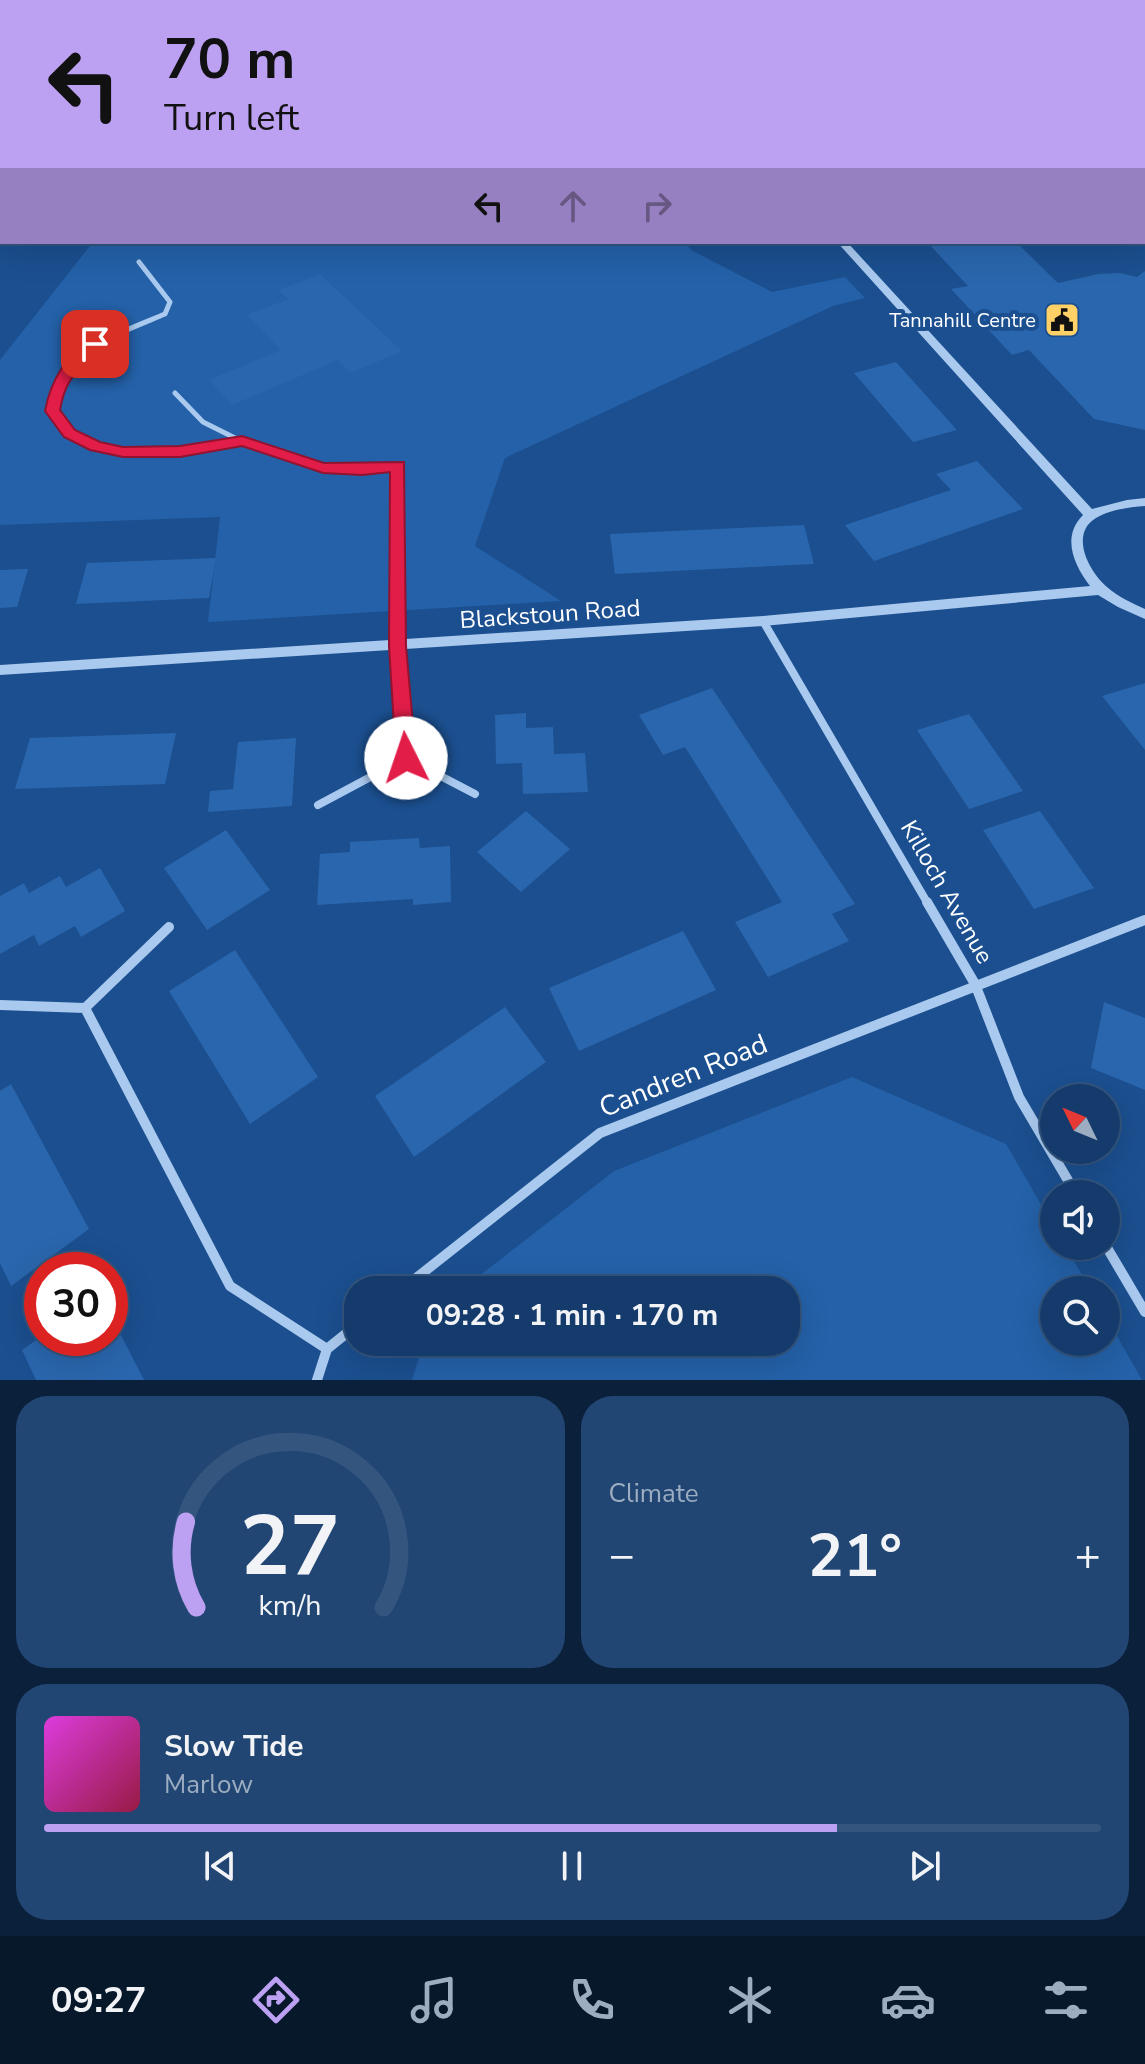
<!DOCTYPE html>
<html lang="en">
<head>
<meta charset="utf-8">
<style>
	:root { --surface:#143b6b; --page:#214673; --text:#f1f3f6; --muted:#9dadc1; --line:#33557e; --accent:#bca0f2 }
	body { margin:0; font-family:"Nunito Sans",sans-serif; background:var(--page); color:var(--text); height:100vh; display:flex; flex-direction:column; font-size:30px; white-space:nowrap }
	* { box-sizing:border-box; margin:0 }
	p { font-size:26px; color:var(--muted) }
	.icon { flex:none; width:44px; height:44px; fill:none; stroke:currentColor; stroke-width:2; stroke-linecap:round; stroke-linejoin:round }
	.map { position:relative; height:1380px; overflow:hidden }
	.sheet { display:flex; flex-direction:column; gap:16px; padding:16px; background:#0b203b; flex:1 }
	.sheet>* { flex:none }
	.hud { position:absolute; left:0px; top:0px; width:1146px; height:244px; box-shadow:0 8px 32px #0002,0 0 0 2px var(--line); background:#bca0f2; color:#111; overflow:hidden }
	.needle { width:52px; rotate:313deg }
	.fabs { position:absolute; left:1040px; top:1084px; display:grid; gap:16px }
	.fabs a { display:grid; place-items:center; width:80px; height:80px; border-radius:50%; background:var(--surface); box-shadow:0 8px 32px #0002,0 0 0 2px var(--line); font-size:40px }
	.speed { position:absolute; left:24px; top:1252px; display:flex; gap:16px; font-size:40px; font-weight:700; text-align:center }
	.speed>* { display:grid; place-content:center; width:104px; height:104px; border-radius:50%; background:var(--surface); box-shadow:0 8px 32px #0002,0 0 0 2px var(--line); line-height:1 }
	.speed .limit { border:12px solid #d22; background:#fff; color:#111 }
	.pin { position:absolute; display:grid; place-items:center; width:68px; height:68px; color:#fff; margin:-34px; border-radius:16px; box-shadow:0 4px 12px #0006 }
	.me { position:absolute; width:88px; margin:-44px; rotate:356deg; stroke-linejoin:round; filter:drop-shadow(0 0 6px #0008) }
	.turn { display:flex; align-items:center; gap:28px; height:168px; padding:0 32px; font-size:36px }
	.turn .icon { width:104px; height:104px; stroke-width:2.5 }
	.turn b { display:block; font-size:56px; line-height:68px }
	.lanes { display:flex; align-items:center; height:76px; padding:0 32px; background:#0003; justify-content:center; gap:40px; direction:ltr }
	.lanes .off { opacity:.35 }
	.big { font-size:60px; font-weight:700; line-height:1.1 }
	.sheet .widget { flex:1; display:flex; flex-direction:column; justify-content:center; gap:12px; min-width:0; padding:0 28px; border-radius:32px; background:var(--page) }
	.sheet .dial { align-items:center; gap:0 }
	.dial svg { height:208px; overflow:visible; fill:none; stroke:var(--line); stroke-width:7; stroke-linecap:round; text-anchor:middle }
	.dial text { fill:var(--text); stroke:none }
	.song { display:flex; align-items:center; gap:24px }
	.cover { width:96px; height:96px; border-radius:12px; background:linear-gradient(135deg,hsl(300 70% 55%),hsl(340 70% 35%)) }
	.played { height:8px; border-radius:4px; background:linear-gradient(90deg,var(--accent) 75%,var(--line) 75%) }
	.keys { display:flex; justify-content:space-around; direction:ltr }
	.heat { display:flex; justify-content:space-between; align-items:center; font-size:44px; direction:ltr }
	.sheet .tiles { flex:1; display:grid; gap:16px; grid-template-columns:1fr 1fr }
	.widget:last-child { grid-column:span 2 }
	.trip { position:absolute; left:344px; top:1276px; width:456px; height:80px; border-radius:32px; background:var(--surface); box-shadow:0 8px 32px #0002,0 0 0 2px var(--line); font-weight:700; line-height:80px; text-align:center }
	.tabs { display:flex; height:128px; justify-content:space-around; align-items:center; background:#08182b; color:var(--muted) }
	.tabs .icon { width:56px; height:56px }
	.tabs .on { color:var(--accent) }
	.tabs b { font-size:36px; color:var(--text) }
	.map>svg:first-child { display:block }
	.green { fill:#2461a8 }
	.building { fill:#2a66ad }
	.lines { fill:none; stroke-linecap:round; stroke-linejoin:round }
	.service-far2 { stroke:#a9c9ee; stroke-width:4 }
	.service-far1 { stroke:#a9c9ee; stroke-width:5 }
	.service { stroke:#a9c9ee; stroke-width:6 }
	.minor-far1 { stroke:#a9c9ee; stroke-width:8 }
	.minor { stroke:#a9c9ee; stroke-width:10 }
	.tertiary { fill:#a9c9ee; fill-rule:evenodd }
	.route { fill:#e11d48; stroke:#92132f; stroke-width:2 }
	.labels { text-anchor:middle; stroke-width:8; stroke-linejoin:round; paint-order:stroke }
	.far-poi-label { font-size:20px; fill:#fff; stroke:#1b4f8f; text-anchor:end }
	.street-label { font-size:24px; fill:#fff; stroke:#1b4f8f }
	.near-street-label { font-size:28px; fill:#fff; stroke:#1b4f8f }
</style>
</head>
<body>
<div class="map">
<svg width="1145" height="1380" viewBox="0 0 1145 1380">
	<rect width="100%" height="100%" fill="#1b4f8f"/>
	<path class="green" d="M 0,0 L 324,0 L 2,2 L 2,25 Z
		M 93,242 L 685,242 L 691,250 L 772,292 L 845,277 L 865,298 L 833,306 L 505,458 L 475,546 L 561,601 L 208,622 L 220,517 L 0,525 L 0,360 Z
		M 852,1077 L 1006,1144 L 1054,1227 L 1054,1246 L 1065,1246 L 1091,1290 L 1054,1290 L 1054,1342 L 1106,1342 L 1106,1317 L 1142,1380 L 412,1380 L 424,1342 L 786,1342 L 786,1290 L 461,1290 L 614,1171 Z"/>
	<path class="building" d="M 927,242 L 1016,242 L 1058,283 L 1098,274 L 1120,273 L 1137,277 L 1145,271 L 1145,430 L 1094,419 L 1029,350 L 1012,355 L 951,289 L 968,286 Z
		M 320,274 L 402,351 L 351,373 L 338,360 L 232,405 L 209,380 L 281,350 L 247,315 L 288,299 L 279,290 Z
		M 896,362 L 957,430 L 913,442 L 854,373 Z
		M 977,461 L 1023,509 L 874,561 L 845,525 L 951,490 L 936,474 Z
		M 804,525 L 814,564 L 615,574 L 610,534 Z
		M 216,558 L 209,598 L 76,604 L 87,563 Z
		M 28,569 L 17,607 L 0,608 L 0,570 Z
		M 1145,683 L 1145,750 L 1102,696 Z
		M 712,688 L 855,904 L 832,914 L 849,941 L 768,977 L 735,922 L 782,902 L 685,747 L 663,755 L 639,715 Z
		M 526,713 L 526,728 L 553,727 L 554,754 L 585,753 L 588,792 L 523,794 L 522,763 L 496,764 L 495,715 Z
		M 969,714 L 1023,791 L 969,809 L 917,730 Z
		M 176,733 L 165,784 L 15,789 L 30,738 Z
		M 296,738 L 292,806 L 208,812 L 210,791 L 233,789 L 238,742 Z
		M 526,811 L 570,849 L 521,892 L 477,852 Z
		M 1040,811 L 1094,888 L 1034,909 L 983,830 Z
		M 226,830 L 270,890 L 207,930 L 164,868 Z
		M 419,838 L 420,848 L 450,846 L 451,902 L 413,905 L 413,899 L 317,905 L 320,854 L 350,852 L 350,842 Z
		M 100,868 L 125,911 L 81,937 L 75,926 L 39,946 L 34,935 L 0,954 L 0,896 L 24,883 L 29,893 L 60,876 L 66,887 Z
		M 683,931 L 716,990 L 579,1051 L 549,988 Z
		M 235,950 L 318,1077 L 250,1124 L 169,991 Z
		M 1104,1002 L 1145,1018 L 1145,1090 L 1091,1068 Z
		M 505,1007 L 546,1062 L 414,1157 L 375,1096 Z
		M 11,1084 L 89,1229 L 11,1286 L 0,1263 L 0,1091 Z
		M 110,1314 L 144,1380 L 36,1380 L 22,1350 L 42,1336 L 42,1338 L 110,1338 Z"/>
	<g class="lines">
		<path class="service-far2" d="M 746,0 L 752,2"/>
		<path class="service-far1" d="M 139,262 L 170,302 L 165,314 C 110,337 70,348 52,411 L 69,433 L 96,446 L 123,452 L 180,452 L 242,441 L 323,468 L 362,470 L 398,465 L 398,529
			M 175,393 L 203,422 L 239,440"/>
		<path class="service" d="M 398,527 L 398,646"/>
		<path class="minor-far1" d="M 763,621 L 928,904
			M 398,646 L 406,758
			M 318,805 L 406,758 L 475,794"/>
		<path class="minor" d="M 927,902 L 975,984 L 1019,1097 L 1076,1194
			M 0,1005 L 85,1008 L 169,927
			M 85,1008 L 230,1286 L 327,1349
			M 1106,1246 L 1145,1312
			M 401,1290 L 600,1133 L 1145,920
			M 317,1380 L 327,1349 L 358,1324"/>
		<path class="tertiary" d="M 618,0 L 626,0 L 628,2 L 620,2 Z
			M 837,242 L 847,242 L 1092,509 L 1127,500 L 1145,498 L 1145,506 C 1130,507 1109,510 1096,518 C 1069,534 1089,572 1107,587 C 1118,597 1132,603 1145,609 L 1145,619 L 1118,607 L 1098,595 L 763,626 L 0,675 L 0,665 L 763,616 L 1090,586 C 1074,565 1061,537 1083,515 Z"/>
	</g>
	<path class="route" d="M 95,340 L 102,344 C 81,370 66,374 60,410 L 75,430 L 100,442 L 123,447 L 180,446 L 242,436 L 324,463 L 404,462 L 406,646 L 416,758 L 413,764 L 399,764 L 396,758 L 389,646 L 390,472 L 362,475 L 323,473 L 242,446 L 180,457 L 123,457 L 90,450 L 64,437 L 45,411 C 50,383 67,350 95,340 Z"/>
	<defs>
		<symbol id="civic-square" viewBox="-11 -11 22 22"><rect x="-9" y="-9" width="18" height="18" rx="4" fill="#ffd166" stroke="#1b4f8f"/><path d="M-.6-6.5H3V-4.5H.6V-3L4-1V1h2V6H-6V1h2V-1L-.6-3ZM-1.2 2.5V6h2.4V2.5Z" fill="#111"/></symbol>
	</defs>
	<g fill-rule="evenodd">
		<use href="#civic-square" x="1042" y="300" width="40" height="40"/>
	</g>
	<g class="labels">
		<g class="far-poi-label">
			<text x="1036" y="327">Tannahill Centre</text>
		</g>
		<g class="street-label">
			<text transform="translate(550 614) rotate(-4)" y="8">Blackstoun Road</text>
			<text transform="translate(947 892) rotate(60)" y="8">Killoch Avenue</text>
		</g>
		<g class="near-street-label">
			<text transform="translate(683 1075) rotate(-22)" y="10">Candren Road</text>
		</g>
	</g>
</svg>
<div class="fabs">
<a><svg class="needle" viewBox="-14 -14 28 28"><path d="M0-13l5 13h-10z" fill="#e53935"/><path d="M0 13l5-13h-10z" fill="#9dadc1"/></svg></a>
<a><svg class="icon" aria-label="sound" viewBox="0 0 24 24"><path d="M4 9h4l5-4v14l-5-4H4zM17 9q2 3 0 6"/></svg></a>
<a><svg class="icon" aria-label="search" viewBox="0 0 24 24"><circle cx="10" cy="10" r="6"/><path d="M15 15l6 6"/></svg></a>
</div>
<div class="speed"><div class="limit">30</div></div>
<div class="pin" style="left:95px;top:344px;background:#d93025"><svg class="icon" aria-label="arrive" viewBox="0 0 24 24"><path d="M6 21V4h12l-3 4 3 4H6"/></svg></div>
<svg class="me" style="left:406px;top:758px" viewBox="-20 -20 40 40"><circle r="19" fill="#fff"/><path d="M0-13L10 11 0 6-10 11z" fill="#e11d48"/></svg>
<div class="trip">09:28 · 1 min · 170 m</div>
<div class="hud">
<div class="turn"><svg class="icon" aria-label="left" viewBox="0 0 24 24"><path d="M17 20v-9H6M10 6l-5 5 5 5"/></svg><div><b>70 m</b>Turn left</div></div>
<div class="lanes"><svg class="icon" aria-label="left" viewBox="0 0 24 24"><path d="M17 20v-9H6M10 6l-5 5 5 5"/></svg><svg class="icon off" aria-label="ahead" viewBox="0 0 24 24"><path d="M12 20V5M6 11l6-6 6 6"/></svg><svg class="icon off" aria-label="right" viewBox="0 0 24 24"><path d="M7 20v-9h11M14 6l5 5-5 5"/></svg></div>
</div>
</div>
<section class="sheet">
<div class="tiles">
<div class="widget dial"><svg viewBox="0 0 100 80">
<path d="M14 69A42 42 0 1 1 86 69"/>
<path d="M14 69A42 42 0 0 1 10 36" stroke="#bca0f2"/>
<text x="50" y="56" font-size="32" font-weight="700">27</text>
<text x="50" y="72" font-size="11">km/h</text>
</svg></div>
<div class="widget"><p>Climate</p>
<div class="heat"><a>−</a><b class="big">21°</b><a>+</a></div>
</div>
<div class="widget">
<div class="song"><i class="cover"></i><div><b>Slow Tide</b><p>Marlow</p></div></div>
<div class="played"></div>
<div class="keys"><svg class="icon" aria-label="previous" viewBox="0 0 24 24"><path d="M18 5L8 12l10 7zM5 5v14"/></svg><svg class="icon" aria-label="pause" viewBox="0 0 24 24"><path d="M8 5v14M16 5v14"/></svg><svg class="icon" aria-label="next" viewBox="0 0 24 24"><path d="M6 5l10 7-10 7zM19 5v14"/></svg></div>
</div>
</div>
</section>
<nav class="tabs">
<b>09:27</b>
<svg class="icon on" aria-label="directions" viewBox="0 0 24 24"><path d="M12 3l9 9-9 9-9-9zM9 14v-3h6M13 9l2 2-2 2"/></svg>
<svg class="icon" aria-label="music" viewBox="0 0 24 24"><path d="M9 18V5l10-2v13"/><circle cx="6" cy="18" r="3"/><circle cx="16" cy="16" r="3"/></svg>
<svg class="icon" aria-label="phone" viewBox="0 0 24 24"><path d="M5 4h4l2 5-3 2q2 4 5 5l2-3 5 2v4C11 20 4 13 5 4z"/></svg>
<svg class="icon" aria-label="climate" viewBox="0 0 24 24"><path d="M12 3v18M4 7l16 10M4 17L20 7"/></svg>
<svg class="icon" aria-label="car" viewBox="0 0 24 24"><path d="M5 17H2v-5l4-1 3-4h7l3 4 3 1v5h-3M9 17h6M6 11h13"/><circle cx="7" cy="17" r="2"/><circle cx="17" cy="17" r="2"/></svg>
<svg class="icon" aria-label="filters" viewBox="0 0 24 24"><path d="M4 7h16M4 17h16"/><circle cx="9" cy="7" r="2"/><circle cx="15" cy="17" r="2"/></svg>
</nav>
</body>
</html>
